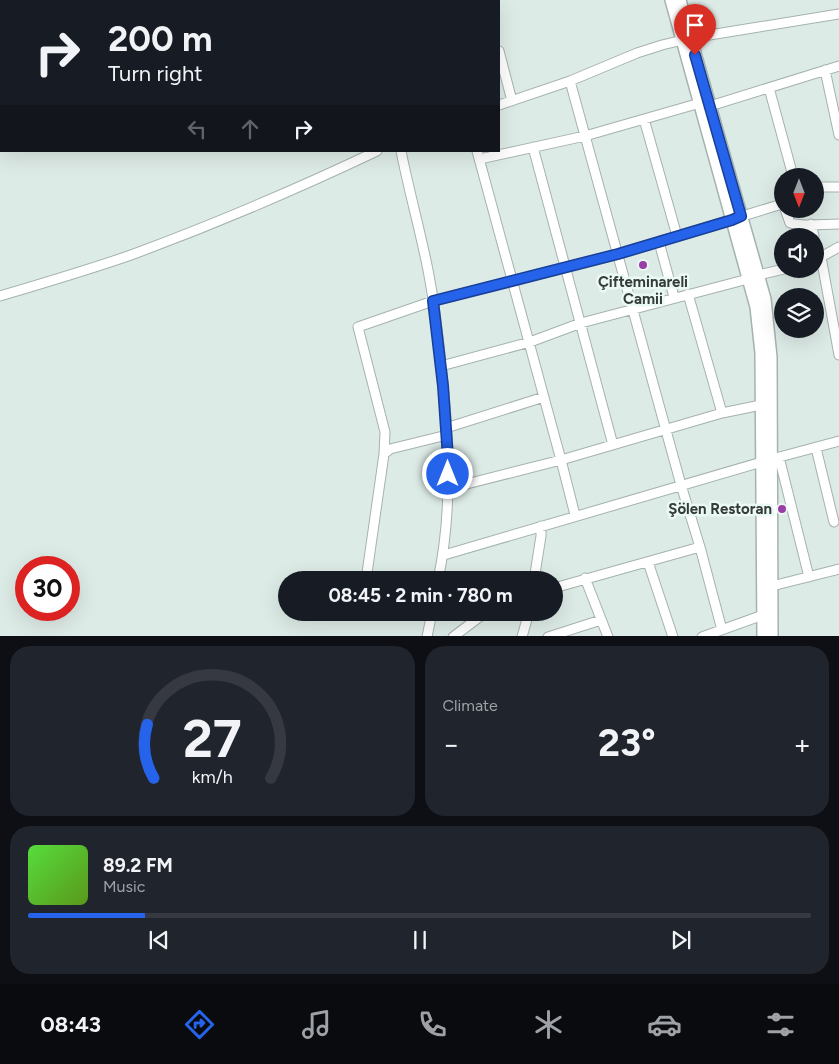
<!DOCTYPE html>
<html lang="en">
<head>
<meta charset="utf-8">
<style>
	:root { --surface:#171b24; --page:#20242c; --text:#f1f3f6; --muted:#9ea1a6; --line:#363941; --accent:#2563eb }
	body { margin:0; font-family:Figtree,sans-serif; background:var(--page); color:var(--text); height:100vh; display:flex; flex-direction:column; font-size:19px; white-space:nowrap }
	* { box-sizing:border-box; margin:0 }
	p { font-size:16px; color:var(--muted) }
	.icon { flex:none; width:28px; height:28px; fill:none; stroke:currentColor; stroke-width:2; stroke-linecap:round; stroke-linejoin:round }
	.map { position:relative; height:636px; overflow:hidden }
	.side { display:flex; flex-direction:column; gap:10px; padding:10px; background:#0d0f14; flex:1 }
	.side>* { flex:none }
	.guide { position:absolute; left:0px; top:0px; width:500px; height:152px; box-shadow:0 5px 20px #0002; background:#171b24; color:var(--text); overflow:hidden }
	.needle { width:32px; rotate:180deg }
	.tools { position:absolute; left:774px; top:168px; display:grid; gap:10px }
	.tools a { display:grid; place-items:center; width:50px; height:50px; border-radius:50%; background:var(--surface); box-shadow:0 5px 20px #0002; font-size:25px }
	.speed { position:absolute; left:15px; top:556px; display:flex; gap:10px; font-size:25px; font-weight:700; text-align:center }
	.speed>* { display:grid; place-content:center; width:65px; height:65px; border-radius:50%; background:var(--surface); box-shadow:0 5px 20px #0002; line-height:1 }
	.speed .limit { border:8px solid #d22; background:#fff; color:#111 }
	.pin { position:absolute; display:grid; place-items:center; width:42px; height:42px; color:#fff; margin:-51px -21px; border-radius:50% 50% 50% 0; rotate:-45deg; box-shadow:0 0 5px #0007 }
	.pin .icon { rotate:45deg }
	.me { position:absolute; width:55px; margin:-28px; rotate:0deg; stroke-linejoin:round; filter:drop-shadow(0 0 4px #0008) }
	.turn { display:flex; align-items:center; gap:18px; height:105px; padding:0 25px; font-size:22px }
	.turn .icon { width:65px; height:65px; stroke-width:2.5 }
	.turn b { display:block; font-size:35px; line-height:42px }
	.lanes { display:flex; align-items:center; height:48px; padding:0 25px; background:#0003; justify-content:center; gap:25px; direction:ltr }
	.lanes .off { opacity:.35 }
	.big { font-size:38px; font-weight:700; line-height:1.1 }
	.side .tile { flex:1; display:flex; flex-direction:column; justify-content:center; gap:8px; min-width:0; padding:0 18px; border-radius:20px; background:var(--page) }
	.side .dial { align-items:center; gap:0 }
	.dial svg { height:130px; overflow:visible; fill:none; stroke:var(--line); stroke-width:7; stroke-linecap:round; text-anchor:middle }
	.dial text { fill:var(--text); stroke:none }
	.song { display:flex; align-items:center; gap:15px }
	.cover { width:60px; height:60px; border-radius:8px; background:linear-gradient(135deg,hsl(110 70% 55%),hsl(90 70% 35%)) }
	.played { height:5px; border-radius:2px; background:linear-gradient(90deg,var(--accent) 15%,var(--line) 15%) }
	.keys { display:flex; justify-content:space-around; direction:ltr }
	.heat { display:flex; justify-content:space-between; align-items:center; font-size:28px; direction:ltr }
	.side .tiles { flex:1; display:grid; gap:10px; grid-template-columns:1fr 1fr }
	.tile:last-child { grid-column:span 2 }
	.trip { position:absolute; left:278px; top:571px; width:285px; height:50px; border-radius:25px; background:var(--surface); box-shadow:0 5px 20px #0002; font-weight:700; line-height:50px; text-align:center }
	.tab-bar { display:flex; height:80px; justify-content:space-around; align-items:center; background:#090b0e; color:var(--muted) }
	.tab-bar .icon { width:35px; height:35px }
	.tab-bar .selected { color:var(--accent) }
	.tab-bar b { font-size:22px; color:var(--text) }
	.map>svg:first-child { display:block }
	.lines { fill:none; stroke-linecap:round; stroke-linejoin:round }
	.minor-casing { stroke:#a5b2ae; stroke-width:11 }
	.major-casing { stroke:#a5b2ae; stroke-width:14 }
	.minor { stroke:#fff; stroke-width:9 }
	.major { stroke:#fff; stroke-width:11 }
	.route-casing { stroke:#184099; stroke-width:12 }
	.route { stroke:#2563eb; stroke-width:9 }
	.poi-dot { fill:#9b3da6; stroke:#eaf9f4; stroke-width:2 }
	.labels { text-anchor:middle; stroke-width:5; stroke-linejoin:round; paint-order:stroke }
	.poi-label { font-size:15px; font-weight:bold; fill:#353b39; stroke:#eaf9f4 }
</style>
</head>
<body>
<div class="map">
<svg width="839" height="637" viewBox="0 0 839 637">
	<rect width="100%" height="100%" fill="#ddebe7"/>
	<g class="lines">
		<defs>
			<path id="minor" d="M 357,0 L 357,1
				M 485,0 L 486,1
				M 499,51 L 512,101
				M 825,70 L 839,135
				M 570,81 L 681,485 L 700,547 L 722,630
				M 769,88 L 793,176
				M 499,105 L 570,81 L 637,53 L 662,45 L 691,38 L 839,14
				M 710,106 L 839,66
				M 644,119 L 677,236
				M 533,147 L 613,445
				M 401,151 C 409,191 420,230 428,270 C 434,301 438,333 441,364 C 449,435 453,510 438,580
				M 477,151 L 561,460 L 575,515
				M 480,159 L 585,136 L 700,103
				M 815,187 L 839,187
				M 785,209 L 790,223 C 806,227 822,224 839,224
				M 811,224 L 814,236
				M 659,242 L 674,297
				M 815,243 L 818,256
				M 821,257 L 839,355
				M 815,258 L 821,257 L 839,247
				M 758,275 L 784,269
				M 688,294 L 722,413
				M 0,296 C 44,283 88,270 131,255 C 215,224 297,189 377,151
				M 441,366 L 530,342 L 581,323 L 748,279
				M 446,428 L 544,397
				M 816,448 L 834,522
				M 384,454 L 390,449 L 447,435
				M 779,457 L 809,577
				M 447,489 L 561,460 L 722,413 L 761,405
				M 444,555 L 772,459 L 839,441
				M 648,562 L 673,637
				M 585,578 L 608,637
				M 366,580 L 384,454 L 385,432 L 358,327 L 433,301 L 618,254 L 782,204
				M 534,580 L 541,536 L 541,526
				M 772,586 L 839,569
				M 554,588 L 700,547
				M 421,612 L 431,617
				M 427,637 L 432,612
				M 453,637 L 486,612
				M 522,637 L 529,612
				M 548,637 L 601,620
				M 702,637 L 763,615"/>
			<path id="major" d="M 671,0 L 756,307 L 761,353 L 763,637
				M 680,0 L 765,299 L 771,357 L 772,637"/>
		</defs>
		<use href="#minor" class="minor-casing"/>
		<use href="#major" class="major-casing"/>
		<use href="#minor" class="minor"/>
		<use href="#major" class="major"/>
	</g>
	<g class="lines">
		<defs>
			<path id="route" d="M 448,474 L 448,458 L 443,386 L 433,301 L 618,254 L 732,220 L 741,216 L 695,55"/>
		</defs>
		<use href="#route" class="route-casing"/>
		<use href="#route" class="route"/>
	</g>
	<g class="poi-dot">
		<circle cx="643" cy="265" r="5"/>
		<circle cx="782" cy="509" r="5"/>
	</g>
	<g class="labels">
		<g class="poi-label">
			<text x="643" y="287">Çifteminareli<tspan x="643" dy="17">Camii</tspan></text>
			<text x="772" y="514" text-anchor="end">Şölen Restoran</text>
		</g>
	</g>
</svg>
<div class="tools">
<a><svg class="needle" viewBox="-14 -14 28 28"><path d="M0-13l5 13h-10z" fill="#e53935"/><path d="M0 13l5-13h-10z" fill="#9ea1a6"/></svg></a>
<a><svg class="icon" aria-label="sound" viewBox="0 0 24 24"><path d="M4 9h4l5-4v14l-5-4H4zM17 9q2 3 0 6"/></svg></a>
<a><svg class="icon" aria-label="layers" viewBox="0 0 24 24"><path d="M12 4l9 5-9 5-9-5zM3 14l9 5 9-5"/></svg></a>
</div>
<div class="speed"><div class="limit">30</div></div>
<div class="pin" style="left:695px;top:55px;background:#d93025"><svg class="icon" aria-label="arrive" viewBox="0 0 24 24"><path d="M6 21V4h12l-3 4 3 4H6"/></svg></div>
<svg class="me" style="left:448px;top:474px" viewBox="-20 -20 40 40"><circle r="17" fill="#2563eb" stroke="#fff" stroke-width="3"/><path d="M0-11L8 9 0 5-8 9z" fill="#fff"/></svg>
<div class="trip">08:45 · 2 min · 780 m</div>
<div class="guide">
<div class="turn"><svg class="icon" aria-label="right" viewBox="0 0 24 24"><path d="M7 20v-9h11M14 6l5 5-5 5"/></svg><div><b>200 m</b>Turn right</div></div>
<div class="lanes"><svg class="icon off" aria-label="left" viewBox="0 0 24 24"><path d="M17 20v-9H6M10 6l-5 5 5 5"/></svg><svg class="icon off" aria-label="ahead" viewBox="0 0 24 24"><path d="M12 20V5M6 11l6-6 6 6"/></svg><svg class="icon" aria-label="right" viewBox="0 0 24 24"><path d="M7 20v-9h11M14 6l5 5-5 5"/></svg></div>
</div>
</div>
<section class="side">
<div class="tiles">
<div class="tile dial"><svg viewBox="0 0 100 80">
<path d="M14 69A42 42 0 1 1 86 69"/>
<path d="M14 69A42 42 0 0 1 10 36" stroke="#2563eb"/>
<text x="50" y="56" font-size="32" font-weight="700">27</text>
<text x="50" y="72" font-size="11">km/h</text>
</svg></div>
<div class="tile"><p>Climate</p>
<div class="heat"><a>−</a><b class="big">23°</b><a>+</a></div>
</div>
<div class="tile">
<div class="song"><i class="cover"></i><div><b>89.2 FM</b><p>Music</p></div></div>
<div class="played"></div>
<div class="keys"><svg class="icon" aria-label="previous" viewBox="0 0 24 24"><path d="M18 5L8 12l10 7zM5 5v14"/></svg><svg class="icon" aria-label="pause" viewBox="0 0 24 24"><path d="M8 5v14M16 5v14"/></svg><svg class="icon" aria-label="next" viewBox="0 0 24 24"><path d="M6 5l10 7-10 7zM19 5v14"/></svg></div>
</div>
</div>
</section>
<nav class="tab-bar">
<b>08:43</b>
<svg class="icon selected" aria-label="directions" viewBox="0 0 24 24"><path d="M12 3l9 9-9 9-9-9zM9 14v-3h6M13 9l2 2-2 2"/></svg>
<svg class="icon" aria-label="music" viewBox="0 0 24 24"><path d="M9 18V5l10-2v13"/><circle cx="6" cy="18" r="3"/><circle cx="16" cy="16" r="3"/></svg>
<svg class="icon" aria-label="phone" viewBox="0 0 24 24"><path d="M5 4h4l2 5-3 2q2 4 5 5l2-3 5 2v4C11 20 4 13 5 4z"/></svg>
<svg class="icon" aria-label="climate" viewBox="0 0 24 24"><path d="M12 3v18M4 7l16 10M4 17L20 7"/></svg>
<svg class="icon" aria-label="car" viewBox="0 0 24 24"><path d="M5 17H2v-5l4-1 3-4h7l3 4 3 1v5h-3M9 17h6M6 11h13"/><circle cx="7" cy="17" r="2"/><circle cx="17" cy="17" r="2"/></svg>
<svg class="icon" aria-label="filters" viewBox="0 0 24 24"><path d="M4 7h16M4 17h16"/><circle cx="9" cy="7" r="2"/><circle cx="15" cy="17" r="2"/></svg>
</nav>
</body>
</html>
